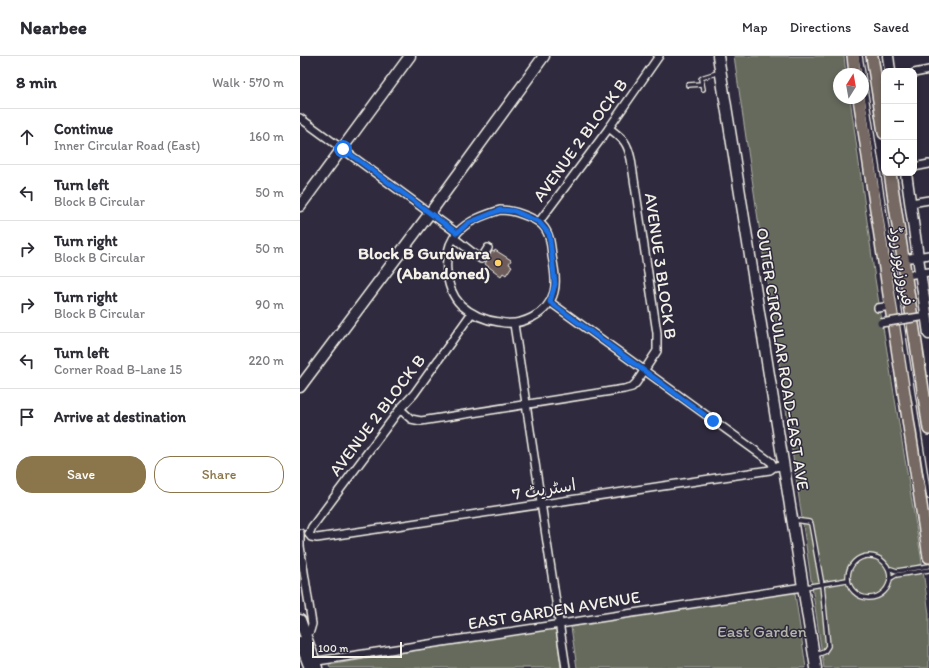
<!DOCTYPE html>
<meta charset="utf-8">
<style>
body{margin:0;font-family:Itim,"Playpen Sans Arabic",sans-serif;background:#f2f2f3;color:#2b2b33}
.controls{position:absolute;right:12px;top:12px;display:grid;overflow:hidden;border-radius:8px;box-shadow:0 2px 6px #0003}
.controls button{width:36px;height:36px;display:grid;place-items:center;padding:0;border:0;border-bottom:1px solid #e1e1e2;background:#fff;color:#2b2b33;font:20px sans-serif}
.compass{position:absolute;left:533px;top:12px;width:36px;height:36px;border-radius:50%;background:#fff;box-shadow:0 2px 6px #0003;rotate:11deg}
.scale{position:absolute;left:12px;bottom:10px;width:90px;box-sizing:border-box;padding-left:4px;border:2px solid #f4f1e8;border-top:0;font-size:11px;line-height:14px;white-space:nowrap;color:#f4f1e8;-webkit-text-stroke:3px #2f2a3d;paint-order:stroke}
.stop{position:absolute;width:12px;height:12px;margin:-9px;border:3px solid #1a73e8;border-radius:50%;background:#fff}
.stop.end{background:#1a73e8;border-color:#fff;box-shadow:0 1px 4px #0008}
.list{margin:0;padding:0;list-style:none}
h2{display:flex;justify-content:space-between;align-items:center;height:52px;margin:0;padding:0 16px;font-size:17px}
h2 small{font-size:13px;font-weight:400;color:#7c7c81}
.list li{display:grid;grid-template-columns:26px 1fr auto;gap:12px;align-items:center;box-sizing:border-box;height:56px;padding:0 16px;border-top:1px solid #e1e1e2}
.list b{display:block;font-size:15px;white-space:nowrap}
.list p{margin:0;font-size:13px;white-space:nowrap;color:#7c7c81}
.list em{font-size:13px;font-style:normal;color:#7c7c81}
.actions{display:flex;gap:8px;padding:12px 16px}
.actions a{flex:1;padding:9px 0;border:1px solid #8a764a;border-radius:16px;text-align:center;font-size:14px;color:#8a764a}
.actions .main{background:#8a764a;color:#fff}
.icon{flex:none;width:22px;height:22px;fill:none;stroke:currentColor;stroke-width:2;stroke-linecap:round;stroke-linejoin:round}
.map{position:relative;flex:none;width:629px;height:612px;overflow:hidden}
header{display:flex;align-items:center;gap:24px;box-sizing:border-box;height:56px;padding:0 20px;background:#fff;border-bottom:1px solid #e1e1e2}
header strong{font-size:19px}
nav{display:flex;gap:22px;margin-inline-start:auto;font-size:14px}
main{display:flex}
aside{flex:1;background:#fff}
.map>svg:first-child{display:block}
.green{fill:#656a5d;stroke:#acaea2}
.building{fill:#6d5b5a;stroke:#f4f1e8}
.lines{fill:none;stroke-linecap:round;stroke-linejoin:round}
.lane-casing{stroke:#f4f1e8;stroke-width:6}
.street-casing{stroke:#f4f1e8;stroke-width:10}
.secondary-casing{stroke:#f4f1e8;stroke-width:13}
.primary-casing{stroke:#f4f1e8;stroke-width:14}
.lane{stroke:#2f2a3d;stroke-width:3.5}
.street{stroke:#2f2a3d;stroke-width:7}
.secondary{stroke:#2f2a3d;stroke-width:10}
.primary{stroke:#766964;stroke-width:11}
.street-bridge-casing{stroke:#f4f1e8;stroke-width:10;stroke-linecap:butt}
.street-bridge{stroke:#2f2a3d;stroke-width:7}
.route{stroke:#1a73e8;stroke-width:5}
.poi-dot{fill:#ffd166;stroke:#2f2a3d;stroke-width:1.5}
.labels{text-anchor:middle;stroke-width:3;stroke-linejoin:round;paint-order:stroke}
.street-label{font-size:17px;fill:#f4f1e8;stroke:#2f2a3d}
.poi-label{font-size:17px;font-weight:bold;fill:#f4f1e8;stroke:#2f2a3d;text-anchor:end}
.park-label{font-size:17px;fill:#b4b4a9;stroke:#2f2a3d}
</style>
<header>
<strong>Nearbee</strong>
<nav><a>Map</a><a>Directions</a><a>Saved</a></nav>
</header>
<main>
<aside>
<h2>8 min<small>Walk · 570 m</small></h2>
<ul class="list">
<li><svg class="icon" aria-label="ahead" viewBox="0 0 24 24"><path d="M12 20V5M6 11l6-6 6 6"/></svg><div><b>Continue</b><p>Inner Circular Road (East)</p></div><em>160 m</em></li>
<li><svg class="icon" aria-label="left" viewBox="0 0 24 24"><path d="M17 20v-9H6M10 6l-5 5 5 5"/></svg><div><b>Turn left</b><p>Block B Circular</p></div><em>50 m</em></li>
<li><svg class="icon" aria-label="right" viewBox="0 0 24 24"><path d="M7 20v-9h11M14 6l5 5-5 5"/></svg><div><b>Turn right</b><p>Block B Circular</p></div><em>50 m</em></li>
<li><svg class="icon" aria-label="right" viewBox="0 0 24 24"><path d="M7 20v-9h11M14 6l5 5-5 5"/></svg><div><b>Turn right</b><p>Block B Circular</p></div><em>90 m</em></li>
<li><svg class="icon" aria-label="left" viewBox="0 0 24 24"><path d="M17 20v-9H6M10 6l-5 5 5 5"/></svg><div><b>Turn left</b><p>Corner Road B-Lane 15</p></div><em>220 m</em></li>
<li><svg class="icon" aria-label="arrive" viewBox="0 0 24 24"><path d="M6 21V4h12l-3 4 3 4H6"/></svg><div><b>Arrive at destination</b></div></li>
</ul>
<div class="actions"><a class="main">Save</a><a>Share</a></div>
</aside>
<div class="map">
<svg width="629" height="612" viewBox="0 0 629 612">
<rect width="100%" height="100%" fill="#2f2a3d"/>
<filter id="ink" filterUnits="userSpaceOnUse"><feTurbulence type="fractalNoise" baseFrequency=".025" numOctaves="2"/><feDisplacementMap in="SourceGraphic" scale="8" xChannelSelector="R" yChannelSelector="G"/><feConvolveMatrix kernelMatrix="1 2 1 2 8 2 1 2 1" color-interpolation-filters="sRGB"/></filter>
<g filter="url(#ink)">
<!-- green -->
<g class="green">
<path d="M434,0h110l2,18h-7v24h11l25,181 46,277 8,58v54h-105z"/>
<path d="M494,531l12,81h-229l-6,-41z"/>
<path d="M256,571l5,41h-231l-1,-3z"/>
</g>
<!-- building -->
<path class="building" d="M195,194l16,10 -2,4 3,2 -6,9 -3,-2 -2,3 -16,-12 7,-13 2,1z"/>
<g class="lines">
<defs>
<g id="lane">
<path d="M560,0l3,18"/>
<path d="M563,20l66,421"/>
<path d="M388,29l14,-1"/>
<path d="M403,33l-2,-10 3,-2 16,-5"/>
<path d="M494,464l15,2 2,2 11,61 6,61 -4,6 -8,3"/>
<circle cx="569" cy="521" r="21"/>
<path d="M591,513l6,2 32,-5"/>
<path d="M591,522l5,-3 33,-5"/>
<path d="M505,531l42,-7"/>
</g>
<g id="street">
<path d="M614,17l15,-3"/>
<path d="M0,62l157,115"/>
<path d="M614,111l15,-3"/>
<path d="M611,147l18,-3"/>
<path d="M200,154c12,0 34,7 42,15 8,8 9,20 10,31 2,11 5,25 2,36 -6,23 -34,35 -55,30 -15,-2 -27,-7 -38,-17 -17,-17 -20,-55 -3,-73 11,-12 27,-17 42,-22z"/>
<path d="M239,166l70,-94 50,-72"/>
<path d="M154,182l27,21 7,-11"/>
<path d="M604,203l25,-4"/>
<path d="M606,219l23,-3"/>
<path d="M250,246l221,160 3,5"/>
<path d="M578,252l13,-2"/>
<path d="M214,268l52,344"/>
<path d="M100,353l11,10 10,2 203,-32 8,-2 4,-4 21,-32v-18l-26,-174c-4,-18 -8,-20 -22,-31"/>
<path d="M0,477v13l12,78 -2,7 -5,2"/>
<path d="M9,478l2,3 6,1 453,-68 4,-3 9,-1"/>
<path d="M9,478l3,-7 88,-118 14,-15 57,-80"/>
<path d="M11,606l492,-75"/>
</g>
<g id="secondary">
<path d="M418,0l98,612"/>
<path d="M588,0l2,15"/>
<path d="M606,117l23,161"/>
<path d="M0,150l110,-150"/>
<path d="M0,331l130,-174 114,-157"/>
<path d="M0,564l17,48"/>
<path d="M0,586l10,26"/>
</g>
<g id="primary">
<path d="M553,0l2,18"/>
<path d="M572,0l12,77"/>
<path d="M559,42l70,459"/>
<path d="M590,117l39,256"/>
</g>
</defs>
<!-- lane casing -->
<use href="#lane" class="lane-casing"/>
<!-- street casing -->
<use href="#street" class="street-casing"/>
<!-- secondary casing -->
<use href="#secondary" class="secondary-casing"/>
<!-- primary casing -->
<use href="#primary" class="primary-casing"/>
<!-- lane -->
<use href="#lane" class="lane"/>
<!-- street -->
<use href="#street" class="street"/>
<!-- secondary -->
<use href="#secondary" class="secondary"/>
<!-- primary -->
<use href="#primary" class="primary"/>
<defs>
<path id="street-bridge" d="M581,267l39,-6"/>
</defs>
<!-- street-bridge casing -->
<use href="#street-bridge" class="street-bridge-casing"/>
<!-- street-bridge -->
<use href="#street-bridge" class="street-bridge"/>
</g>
</g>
<g class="lines" filter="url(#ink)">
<!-- route -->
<path class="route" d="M43,93l114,84 11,-10 32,-13 14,1 25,11 10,12 3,22 3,28 -5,18 163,119"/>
</g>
<!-- markers -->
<circle class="poi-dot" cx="198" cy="207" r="4"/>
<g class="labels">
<!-- street labels -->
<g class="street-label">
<text transform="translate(280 84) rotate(-54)" y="6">AVENUE 2 BLOCK B</text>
<text transform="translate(361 210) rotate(82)" y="6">AVENUE 3 BLOCK B</text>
<text transform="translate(602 210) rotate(81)" y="6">فیروزپور روڈ</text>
<text transform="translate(483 303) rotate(81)" y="6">OUTER CIRCULAR ROAD-EAST AVE</text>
<text transform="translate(77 359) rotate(-53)" y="6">AVENUE 2 BLOCK B</text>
<text transform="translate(244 433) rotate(-9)" y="6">اسٹریٹ 7</text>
<text transform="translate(254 554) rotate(-9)" y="6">EAST GARDEN AVENUE</text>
</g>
<!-- poi labels -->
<g class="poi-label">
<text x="190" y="203">Block B Gurdwara<tspan x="190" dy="20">(Abandoned)</tspan></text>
</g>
<!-- park labels -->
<g class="park-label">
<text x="462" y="581">East Garden</text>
</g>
</g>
</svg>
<div class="controls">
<button>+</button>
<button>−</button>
<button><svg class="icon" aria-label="locate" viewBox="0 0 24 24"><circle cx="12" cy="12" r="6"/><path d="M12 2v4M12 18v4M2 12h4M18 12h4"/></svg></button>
</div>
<svg class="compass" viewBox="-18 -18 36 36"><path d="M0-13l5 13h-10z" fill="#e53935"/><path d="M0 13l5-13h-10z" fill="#7c7c81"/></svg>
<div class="scale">100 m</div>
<div class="stop" style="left:43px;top:93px"></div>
<div class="stop end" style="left:413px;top:365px"></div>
</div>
</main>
